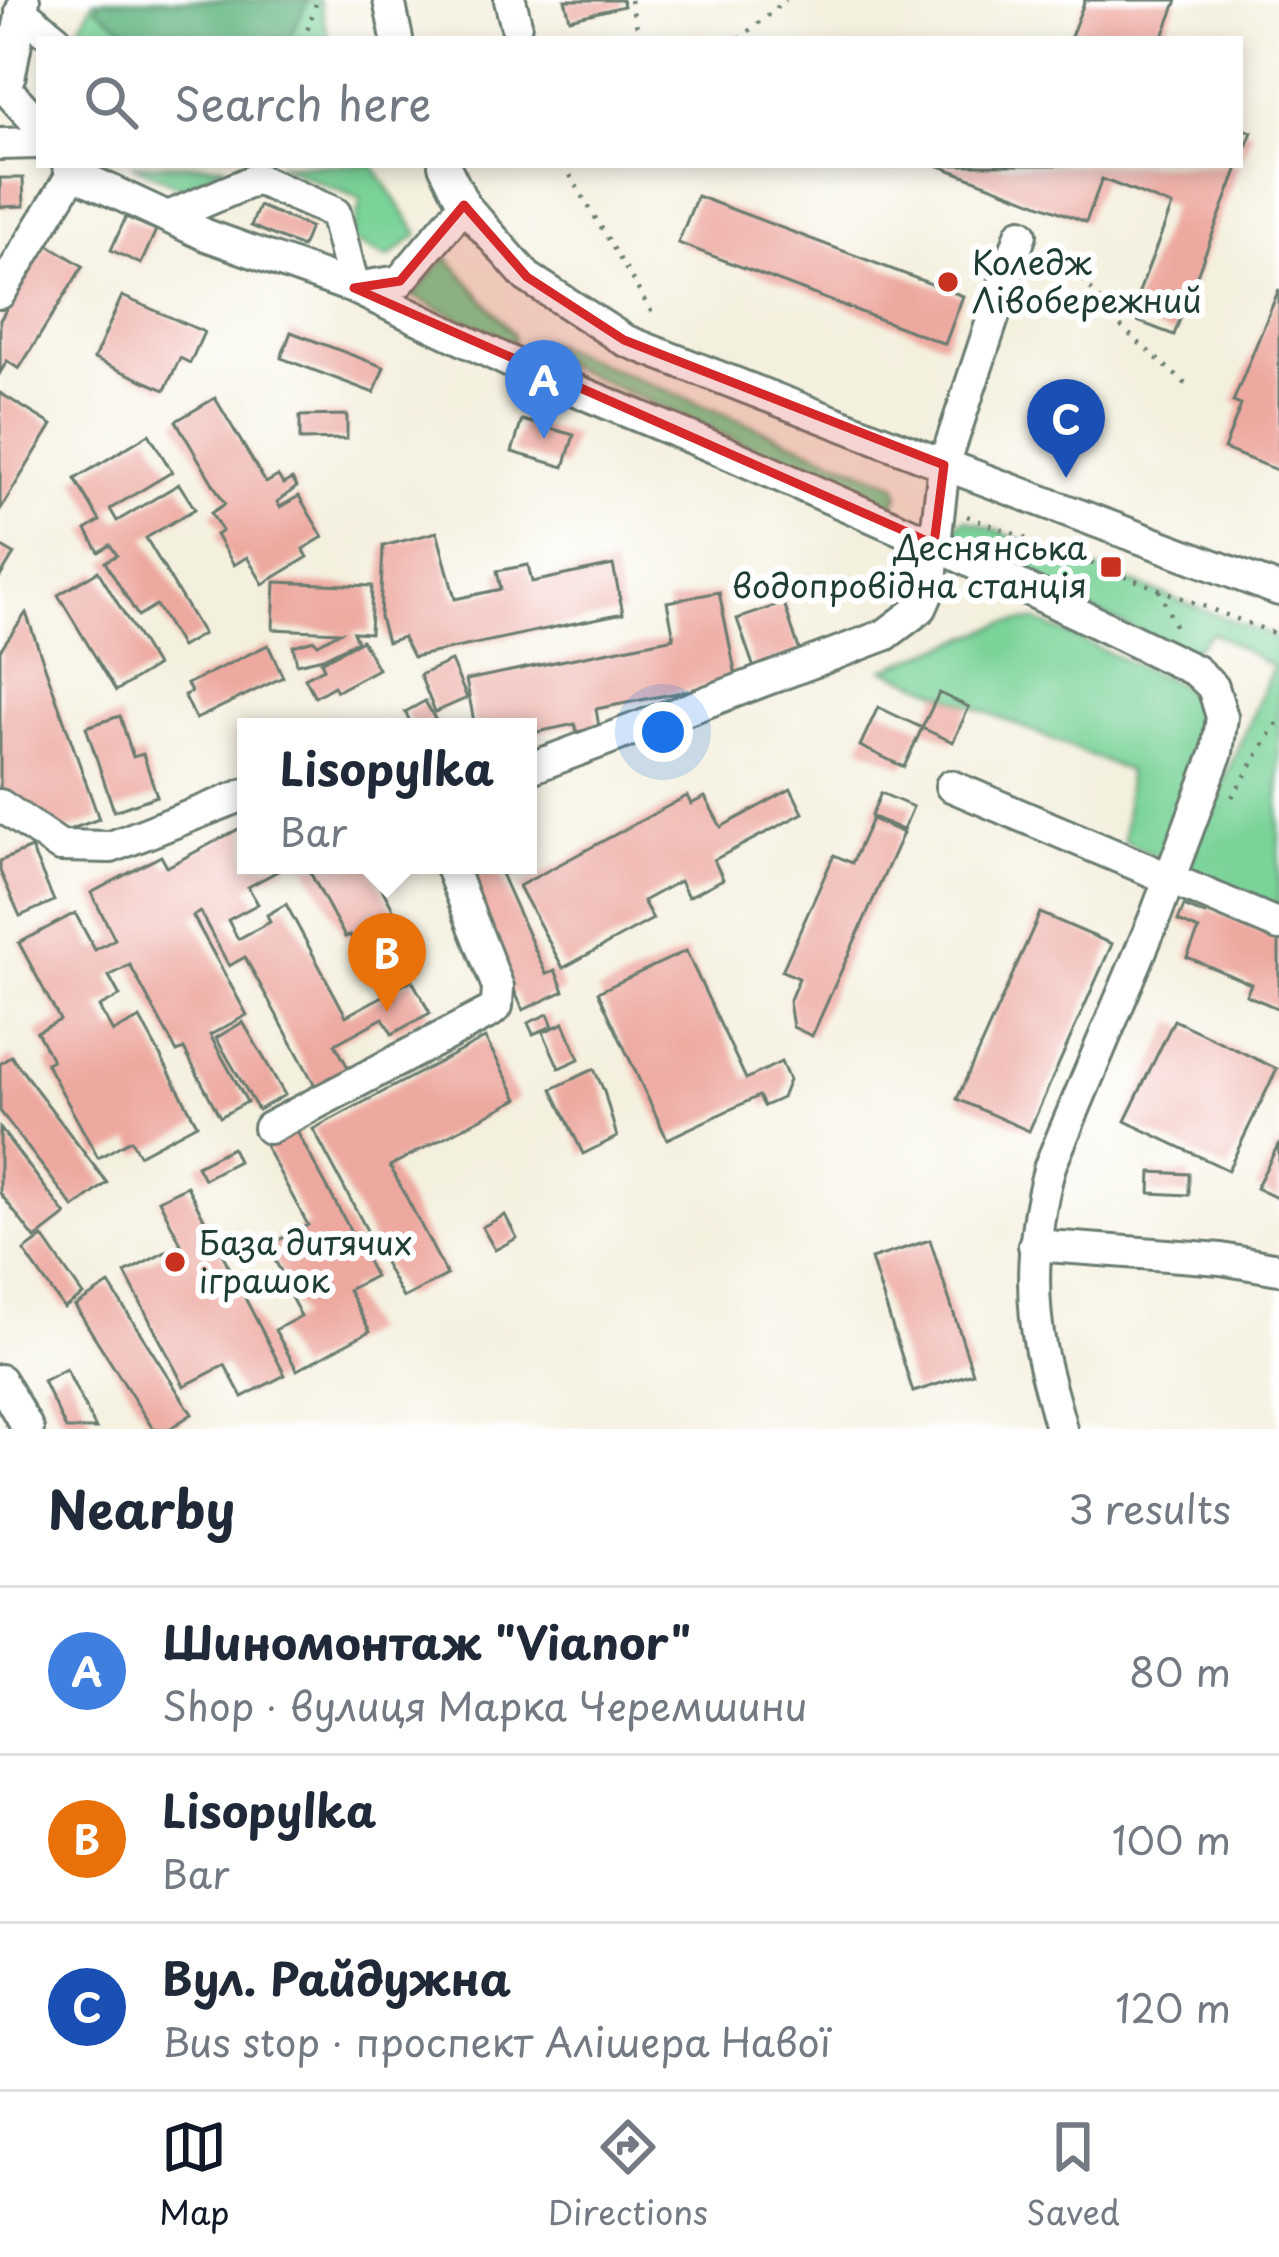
<!DOCTYPE html>
<meta charset="utf-8">
<style>
body{margin:0;font-family:"Playpen Sans",sans-serif;background:#f2f2f3;color:#1f2937}
.you{position:absolute;left:663px;top:732px;width:42px;height:42px;margin:-30px;border:9px solid #fff;border-radius:50%;background:#1a73e8;box-shadow:0 0 0 18px #1a73e833}
.badge{display:grid;place-items:center;width:78px;height:78px;border-radius:50%;background:#111827;color:#fff;font-size:39px;font-weight:700}
.pin{position:absolute;translate:-50% -99px;filter:drop-shadow(0 3px 6px #0008)}
.pin::after{content:'';position:absolute;top:63px;width:42px;height:36px;background:inherit;clip-path:polygon(0 0,100% 0,50% 100%)}
.popup{position:absolute;left:237px;top:718px;width:300px;height:156px;box-sizing:border-box;display:grid;place-content:center;border-radius:0px;background:#fff;filter:drop-shadow(0 3px 9px #0005);font-size:39px;white-space:nowrap;color:#747a83}
.popup b{font-size:45px;color:#1f2937}
.popup::after{content:'';position:absolute;left:50%;top:100%;margin-left:-24px;border:24px solid transparent;border-top-color:#fff}
.list{margin:0;padding:0;list-style:none}
h2{display:flex;justify-content:space-between;align-items:center;height:156px;margin:0;padding:0 48px;font-size:51px}
h2 small{font-size:39px;font-weight:400;color:#747a83}
.list li{display:grid;grid-template-columns:78px 1fr auto;gap:36px;align-items:center;box-sizing:border-box;height:168px;padding:0 48px;border-top:3px solid #e0e1e3}
.list b{display:block;font-size:45px;white-space:nowrap}
.list p{margin:0;font-size:39px;white-space:nowrap;color:#747a83}
.list em{font-size:39px;font-style:normal;color:#747a83}
.icon{flex:none;width:66px;height:66px;fill:none;stroke:currentColor;stroke-width:2;stroke-linecap:round;stroke-linejoin:round}
.map{position:relative;flex:none;width:1279px;height:1429px;overflow:hidden}
.search{position:absolute;background:#fff;box-shadow:0 6px 18px #0003;left:36px;right:36px;top:36px;height:132px;display:flex;align-items:center;gap:30px;box-sizing:border-box;padding:0 42px;border-radius:0px;color:#747a83;font-size:45px}
.sheet{height:660px;background:#fff}
nav{display:flex;justify-content:space-around;align-items:center;box-sizing:border-box;height:168px;border-top:3px solid #e0e1e3;background:#fff;font-size:33px;color:#747a83}
nav a{display:grid;justify-items:center;gap:6px}
nav .on{color:#111827}
.map>svg:first-child{display:block}
.green{fill:#7ad399;stroke:#4c8866;stroke-width:3}
.forest{fill:#63b581;stroke:#41795a;stroke-width:3}
.building{fill:#eda9a0}
.lines{fill:none;stroke-linecap:round;stroke-linejoin:round}
.minor-casing{stroke:#6a7c70;stroke-width:36}
.path{stroke:#6a7c70;stroke-width:4.5;stroke-dasharray:3 9;stroke-linecap:butt}
.minor{stroke:#fff;stroke-width:30}
.marked{fill:#d62828;fill-opacity:0.2;stroke:#d62828;stroke-width:9;stroke-linejoin:round}
.poi-dot{fill:#c8321e;stroke:#fff;stroke-width:4.5}
.labels{text-anchor:middle;stroke-width:12;stroke-linejoin:round;paint-order:stroke}
.poi-label{font-size:33px;fill:#1f3d34;stroke:#fff;text-anchor:start}
</style>
<div class="map">
<svg width="1279" height="1429" viewBox="0 0 1279 1429">
<rect width="100%" height="100%" fill="#fff"/>
<filter id="ink" filterUnits="userSpaceOnUse"><feTurbulence type="fractalNoise" baseFrequency=".00833" numOctaves="2"/><feDisplacementMap in="SourceGraphic" scale="24" xChannelSelector="R" yChannelSelector="G"/><feConvolveMatrix kernelMatrix="1 2 1 2 8 2 1 2 1" color-interpolation-filters="sRGB"/></filter>
<filter id="wash" filterUnits="userSpaceOnUse"><feTurbulence type="fractalNoise" baseFrequency=".004" numOctaves="4" result="noise"/><feDisplacementMap in="SourceGraphic" scale="48" xChannelSelector="R" yChannelSelector="G"/><feGaussianBlur stdDeviation="2.7" result="paint"/><feColorMatrix in="noise" values="0 0 0 0 0 0 0 0 0 0 0 0 0 0 0 0 0 1.4 0 .05"/><feComposite in="paint" operator="in"/></filter>
<g filter="url(#wash)">
<rect width="100%" height="100%" fill="#f4f0de"/>
<!-- green -->
<g class="green">
<path d="M94,0h225l10,39h-262l12,-11z"/>
<path d="M132,165h94l-43,23z"/>
<path d="M278,165h95l45,69 -30,24 -37,-18 10,-41z"/>
<path d="M447,257l66,77 1,9 -102,-47z"/>
<path d="M542,340l354,144 3,11 -5,9h-15l-347,-154z"/>
<path d="M966,519l313,120v272l-94,-41 88,-203 -61,-35 -24,22 -236,-109 -4,-15z"/>
<path d="M1035,620l145,65 24,29 6,26 -42,112 -10,5 -34,-16 4,-70 -244,-102 121,-46z"/>
</g>
<!-- forest -->
<path class="forest" d="M100,0h208l-19,39h-149l-44,-31z"/>
<g id="blocks">
<!-- building -->
<g class="building">
<path d="M565,0h57l2,6 -54,13z"/>
<path d="M1085,0h92l-15,39h-92z"/>
<path d="M1240,128l12,4 -12,30z"/>
<path d="M937,165h302l-65,170 -45,-17 43,-112 -70,-27 -16,43z"/>
<path d="M0,178h23l1,28 -24,1z"/>
<path d="M697,196l266,100 -18,48 -267,-101z"/>
<path d="M259,206l51,21 -8,20 -51,-21z"/>
<path d="M126,217l30,13 -15,34 -30,-14z"/>
<path d="M47,244l36,22 -64,103 -12,-8 -7,12v-53z"/>
<path d="M1279,289v182l-55,-22 17,-44 -8,-3z"/>
<path d="M122,296l82,36 -14,31 -10,-5 -15,32 -71,-31z"/>
<path d="M291,332l93,35 -10,26 -93,-35z"/>
<path d="M0,393l52,32 -52,85z"/>
<path d="M215,398l51,85 12,-7 5,8 9,-5 5,8 -20,15 3,5 19,-11 24,41 -20,12 5,8 -45,27 -16,-27 -13,8 -18,-30 6,-4 -11,-18 14,-9 -49,-83z"/>
<path d="M347,415v24l-47,1v-24z"/>
<path d="M522,420l52,15 -10,32 -52,-15z"/>
<path d="M149,434l23,38 -62,37 7,12 62,-37 16,25 -49,29 57,96 -22,13 -25,-42 -18,11 -33,-54 12,-7 -7,-10 -11,7 -13,-22 14,-9 -25,-42z"/>
<path d="M437,532l18,67 46,-10 -4,-18 31,-6 4,17 81,-17 10,48 -210,44 -10,-20 -16,5 -7,-25 3,-71z"/>
<path d="M0,546l14,8 -14,23z"/>
<path d="M98,571l58,95 -40,25 -58,-96z"/>
<path d="M275,582l97,4 -2,47 -17,-1 4,9 -34,17 -26,6 -4,-18 21,-6 4,4 22,-12 -67,-3z"/>
<path d="M719,592l18,89 -141,28 3,18 -22,5 -2,-8 -47,10v-7h-53l-9,-47 208,-42 -7,-36z"/>
<path d="M784,603l16,49 -46,16 -17,-49z"/>
<path d="M26,613l73,206 -39,14 -60,-41v-142z"/>
<path d="M362,640l16,29 -41,22 -3,-5 -19,11 -10,-19 19,-10 -3,-6z"/>
<path d="M268,645l15,32 -87,42 -12,-24 7,-3 -4,-8z"/>
<path d="M451,661l16,37 -32,14 -15,-37z"/>
<path d="M939,693l30,14 -16,35 -31,-14z"/>
<path d="M425,701l10,18 -14,8h-8l-8,-15z"/>
<path d="M878,707l44,21 -18,39 -44,-21z"/>
<path d="M120,716l13,41 10,-3 14,42 -43,15 -28,-84z"/>
<path d="M791,789l12,24 -89,47 9,19 -35,18 -8,-16 -37,20 10,18 -90,49 -44,-82 168,-90 4,8 14,-7 16,30z"/>
<path d="M881,793l32,14 -10,23 -32,-14z"/>
<path d="M872,819l31,14 -91,203 -19,-9 -4,-25 10,-24 -17,-7 52,-116 18,8z"/>
<path d="M246,825v40h43l-41,22 10,17 -30,16 10,19 32,-17 -3,-7 19,-11 60,112 66,-36 18,33 -38,21 -9,-16 -48,26 16,29 -33,18 -73,-134 -16,9 -29,-54 -7,4 54,99 -37,20 37,67 -27,15 -36,-68 -7,3 -47,-87 -21,11 11,20 -21,11 14,25 27,-14 57,106 -58,31 -8,-15 -33,18 -52,-95 6,-3 -15,-28 23,-12 -41,-77 56,-30 20,37 20,-11 -24,-46 70,-37 6,11z"/>
<path d="M31,848l23,53 -34,15 -20,-45v-10z"/>
<path d="M306,865h63l25,46 -16,9 8,16 -28,15 -8,-16 -5,2z"/>
<path d="M468,865h29l49,109 9,-4 9,21 -41,19 -8,-18 -6,3 -48,-127z"/>
<path d="M1184,906l21,9 3,-7 71,30v71l-33,-14 5,-11 -64,-27 12,-27 -21,-9z"/>
<path d="M1040,913l72,31 -83,187 -72,-32z"/>
<path d="M686,951l60,128 35,-17 8,18 -7,18 -18,8 -5,-10 -92,43 -69,-147z"/>
<path d="M548,1014l5,12 -20,8 -5,-11z"/>
<path d="M1174,1020l103,49 -49,101 -103,-49z"/>
<path d="M243,1022l42,73 -27,15 -42,-72z"/>
<path d="M564,1023l15,36 -20,9 -16,-36z"/>
<path d="M485,1038l33,61 -128,67 57,109 -44,23 -90,-169z"/>
<path d="M11,1056l96,127 -33,25 -74,-97v-47z"/>
<path d="M594,1069l10,22 13,46 -34,17 -31,-65z"/>
<path d="M293,1124l82,152 -27,14 22,41 -73,39 -22,-40 26,-14 -14,-26 3,-2 -23,-42 41,-21 -46,-85z"/>
<path d="M0,1128l66,87 -31,24 -35,-46z"/>
<path d="M1279,1143v56l-23,-11z"/>
<path d="M232,1148l6,13 -34,18 -7,-13z"/>
<path d="M1151,1172l38,2v21l-39,-2z"/>
<path d="M187,1186l98,189 -43,22 -17,-32 -41,21 -59,-113 56,-29 -22,-44z"/>
<path d="M505,1215l12,23 -22,12 -13,-23z"/>
<path d="M43,1237l40,58 -19,13 -40,-57z"/>
<path d="M930,1240l43,133 -60,19 -42,-133z"/>
<path d="M109,1284l83,130 -23,15h-16l-78,-123z"/>
<path d="M66,1369l30,60h-30l-23,-48z"/>
</g>
</g>
</g>
<g filter="url(#ink)">
<use href="#blocks" fill-opacity="0" stroke="#6a7c70" stroke-width="3"/>
<g class="lines">
<defs>
<g id="minor">
<path d="M389,0l8,39"/>
<path d="M510,0l6,24"/>
<path d="M21,11l35,28"/>
<path d="M0,82l39,43"/>
<path d="M7,90l17,-90"/>
<path d="M0,144l39,-1"/>
<path d="M68,165l5,8 133,62 148,53 46,-7 64,-76"/>
<path d="M444,165l20,40 63,72 97,63 308,120 347,130"/>
<path d="M168,217l89,-38 78,34 19,75 175,83 194,80 211,93 262,127 17,16 9,30 -5,35 -62,165 -105,249c-16,59 -21,120 -10,180 5,28 14,55 21,83"/>
<path d="M0,293l73,-120"/>
<path d="M528,769l357,-134 36,-27 9,-20 14,-123 77,-231"/>
<path d="M951,786l328,139"/>
<path d="M0,805l60,41 51,1 135,-53"/>
<path d="M269,1128l221,-116 7,-6 1,-19 -48,-122"/>
<path d="M1034,1245l187,14 58,10"/>
<path d="M0,1380l28,49"/>
</g>
</defs>
<!-- minor casing -->
<use href="#minor" class="minor-casing"/>
<!-- path -->
<g class="path">
<path d="M630,0l10,39"/>
<path d="M300,39l8,-11 9,-28"/>
<path d="M739,39l47,-39"/>
<path d="M564,165l91,153"/>
<path d="M1048,248l17,9 55,69 68,60"/>
<path d="M967,516l312,119"/>
<path d="M1159,590l17,38"/>
<path d="M1232,797l47,-77"/>
</g>
<!-- minor -->
<use href="#minor" class="minor"/>
</g>
</g>
<!-- marked area -->
<path class="marked" d="M464,205l63,72 97,63 320,125 -10,79 -580,-256 46,-7z"/>
<!-- markers -->
<g class="poi-dot">
<circle cx="948" cy="282" r="12"/>
<rect x="1099" y="555" width="24" height="24" rx="6"/>
<circle cx="175" cy="1262" r="12"/>
</g>
<g class="labels">
<!-- poi labels -->
<g class="poi-label">
<text x="972" y="275">Коледж<tspan x="972" dy="38">Лівобережний</tspan></text>
<text x="1087" y="560" text-anchor="end">Деснянська<tspan x="1087" dy="38">водопровідна станція</tspan></text>
<text x="199" y="1255">База дитячих<tspan x="199" dy="38">іграшок</tspan></text>
</g>
</g>
</svg>
<div class="you"></div>
<div class="pin badge" style="left:544px;top:439px;background:#3f7fe0">A</div>
<div class="pin badge" style="left:387px;top:1012px;background:#e8710a">B</div>
<div class="popup"><b>Lisopylka</b>Bar</div>
<div class="pin badge" style="left:1066px;top:478px;background:#1a4fb4">C</div>
<div class="search"><svg class="icon" aria-label="search" viewBox="0 0 24 24"><circle cx="10" cy="10" r="6"/><path d="M15 15l6 6"/></svg>Search here</div>
</div>
<section class="sheet">
<h2>Nearby<small>3 results</small></h2>
<ul class="list">
<li><span class="badge" style="background:#3f7fe0">A</span><div><b>Шиномонтаж &quot;Vianor&quot;</b><p>Shop · вулиця Марка Черемшини</p></div><em>80 m</em></li>
<li><span class="badge" style="background:#e8710a">B</span><div><b>Lisopylka</b><p>Bar</p></div><em>100 m</em></li>
<li><span class="badge" style="background:#1a4fb4">C</span><div><b>Вул. Райдужна</b><p>Bus stop · проспект Алішера Навої</p></div><em>120 m</em></li>
</ul>
</section>
<nav>
<a class="on"><svg class="icon" aria-label="map" viewBox="0 0 24 24"><path d="M3 6l6-2 6 2 6-2v14l-6 2-6-2-6 2zM9 4v14M15 6v14"/></svg>Map</a>
<a><svg class="icon" aria-label="directions" viewBox="0 0 24 24"><path d="M12 3l9 9-9 9-9-9zM9 14v-3h6M13 9l2 2-2 2"/></svg>Directions</a>
<a><svg class="icon" aria-label="saved" viewBox="0 0 24 24"><path d="M7 4h10v16l-5-4-5 4z"/></svg>Saved</a>
</nav>
